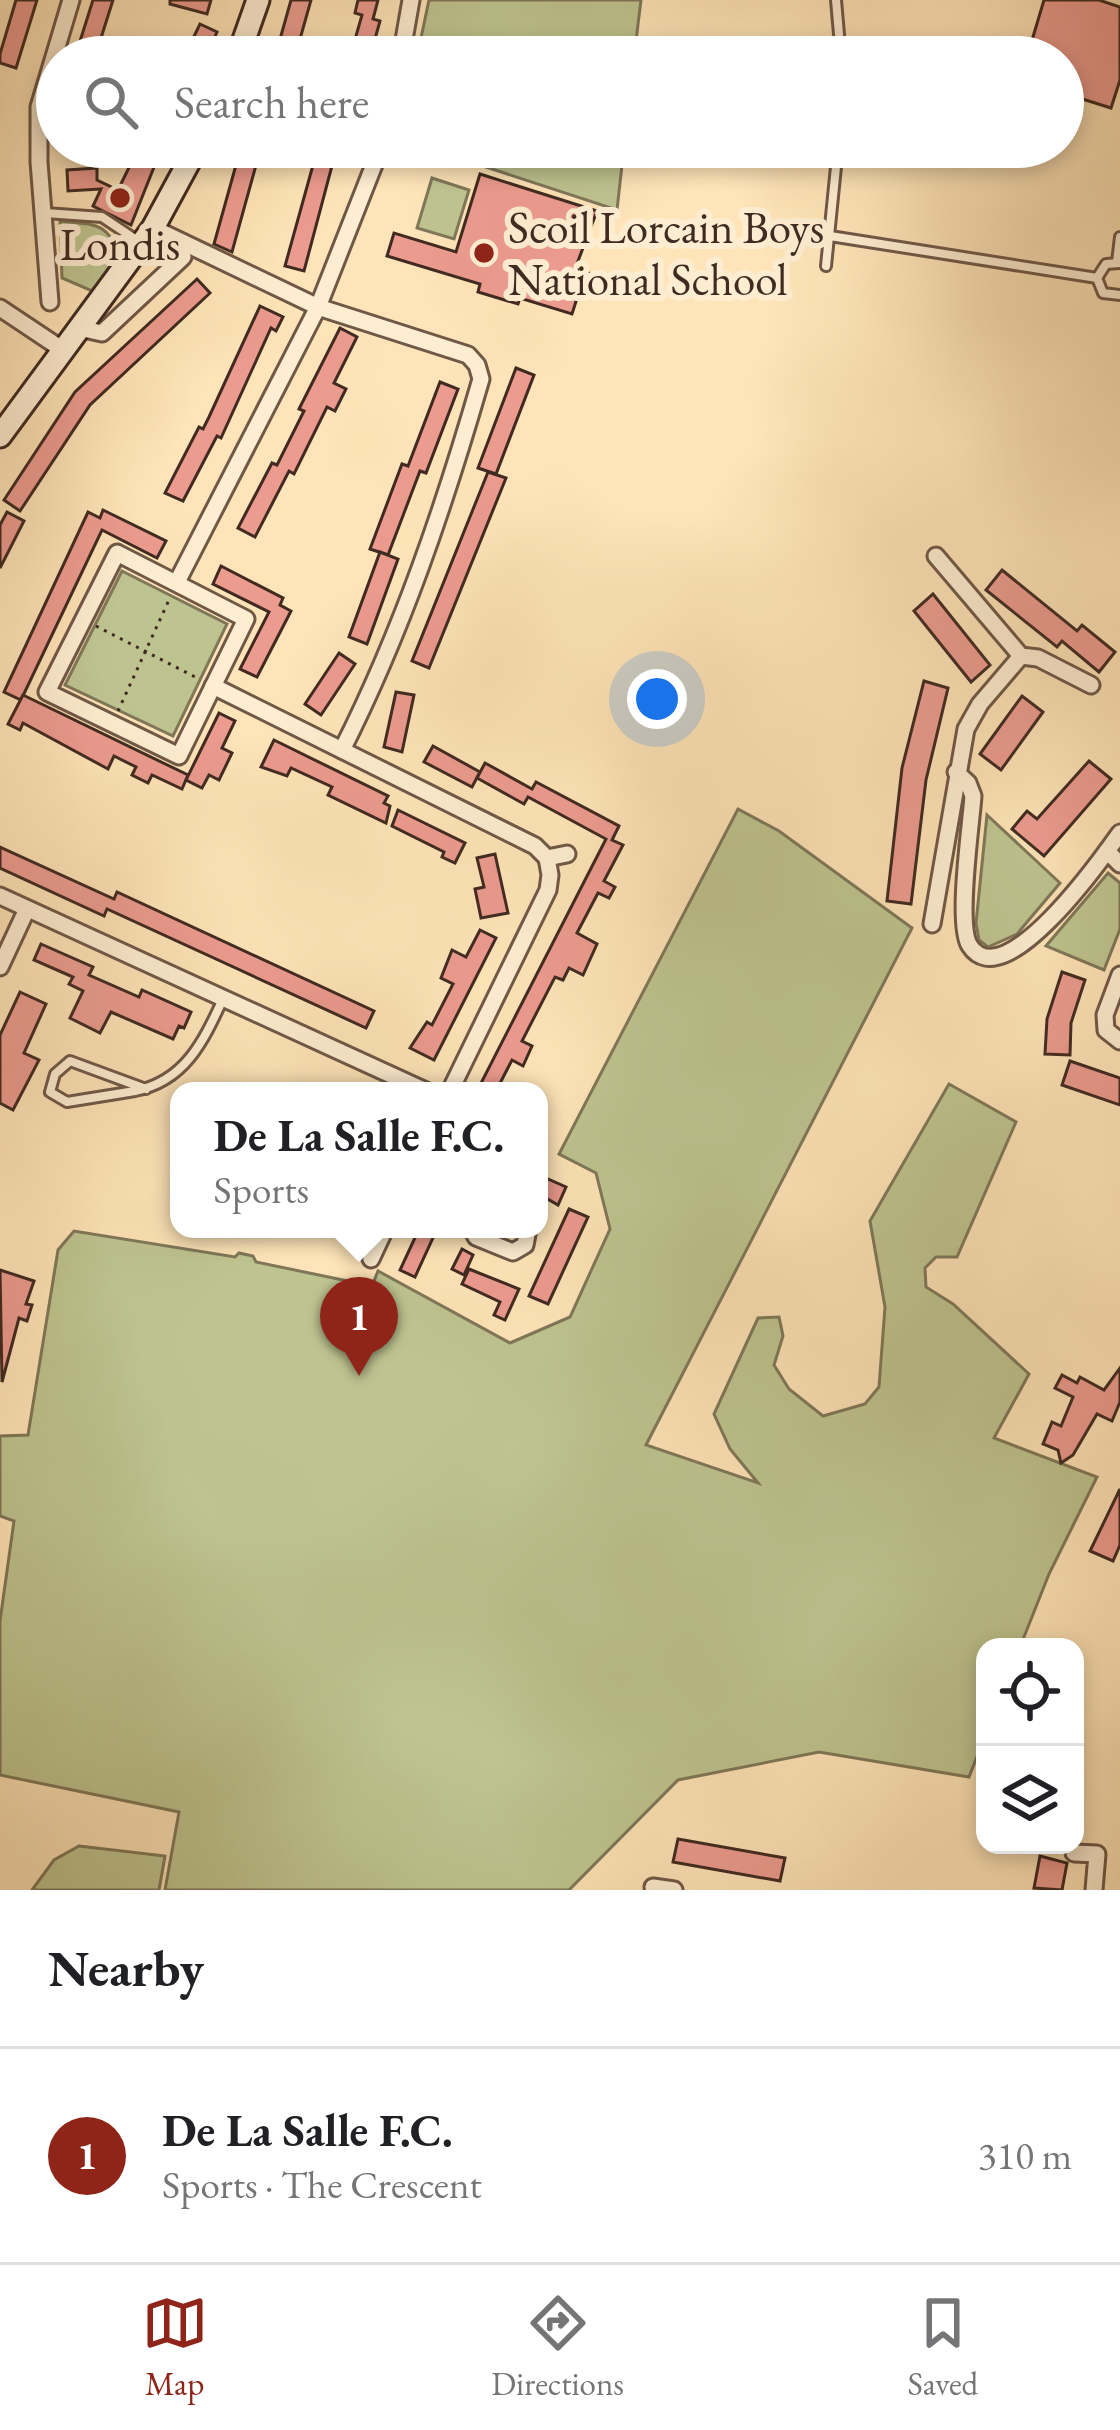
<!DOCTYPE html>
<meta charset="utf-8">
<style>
body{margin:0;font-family:"EB Garamond",serif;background:#f2f2f2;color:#202124}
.controls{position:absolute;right:36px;bottom:36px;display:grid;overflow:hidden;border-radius:24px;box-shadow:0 6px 18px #0003}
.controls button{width:108px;height:108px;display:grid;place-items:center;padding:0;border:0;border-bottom:3px solid #e0e0e0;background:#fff;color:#202124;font:60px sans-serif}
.you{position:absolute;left:657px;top:699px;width:42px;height:42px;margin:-30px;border:9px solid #fff;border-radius:50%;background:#1a73e8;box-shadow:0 0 0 18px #1a73e833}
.badge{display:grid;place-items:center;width:78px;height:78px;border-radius:50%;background:#8f2418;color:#fff;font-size:39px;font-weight:700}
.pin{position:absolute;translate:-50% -99px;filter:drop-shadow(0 3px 6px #0008)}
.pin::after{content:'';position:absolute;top:63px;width:42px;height:36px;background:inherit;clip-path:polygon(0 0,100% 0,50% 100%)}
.popup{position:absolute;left:170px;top:1082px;width:378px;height:156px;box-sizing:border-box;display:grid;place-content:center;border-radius:24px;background:#fff;filter:drop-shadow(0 3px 9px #0005);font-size:39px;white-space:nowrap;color:#757577}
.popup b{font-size:45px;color:#202124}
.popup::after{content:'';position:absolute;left:50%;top:100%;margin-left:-24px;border:24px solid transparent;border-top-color:#fff}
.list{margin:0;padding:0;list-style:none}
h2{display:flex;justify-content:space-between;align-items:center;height:156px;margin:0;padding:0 48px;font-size:51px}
h2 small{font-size:39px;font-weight:400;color:#757577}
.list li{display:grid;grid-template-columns:78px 1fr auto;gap:36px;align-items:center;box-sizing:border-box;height:216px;padding:0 48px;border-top:3px solid #e0e0e0}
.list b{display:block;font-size:45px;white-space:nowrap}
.list p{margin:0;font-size:39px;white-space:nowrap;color:#757577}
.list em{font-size:39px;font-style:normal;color:#757577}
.icon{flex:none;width:66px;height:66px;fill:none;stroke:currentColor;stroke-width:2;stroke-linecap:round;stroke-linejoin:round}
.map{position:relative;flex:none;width:1120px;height:1890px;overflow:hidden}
.search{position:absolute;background:#fff;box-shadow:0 6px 18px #0003;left:36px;right:36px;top:36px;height:132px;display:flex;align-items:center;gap:30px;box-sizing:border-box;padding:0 42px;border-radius:66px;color:#757577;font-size:45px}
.sheet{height:372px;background:#fff}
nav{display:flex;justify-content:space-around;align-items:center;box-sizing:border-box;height:168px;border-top:3px solid #e0e0e0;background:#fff;font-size:33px;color:#757577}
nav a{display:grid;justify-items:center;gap:6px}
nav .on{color:#8f2418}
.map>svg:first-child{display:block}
.green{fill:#bec490;stroke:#7f7758;stroke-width:3}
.building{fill:#ec9b8f;stroke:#402a21;stroke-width:3}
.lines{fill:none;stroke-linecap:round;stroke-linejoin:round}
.lane-casing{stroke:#705847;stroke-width:14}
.street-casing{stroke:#705847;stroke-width:21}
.secondary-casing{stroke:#402a21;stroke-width:27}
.path{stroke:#402a21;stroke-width:3;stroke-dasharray:3 6;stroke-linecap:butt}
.lane{stroke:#feedd1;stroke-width:8}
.street{stroke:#feedd1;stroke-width:15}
.secondary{stroke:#feedd1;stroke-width:21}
.poi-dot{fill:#8f2418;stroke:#feedd1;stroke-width:4.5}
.labels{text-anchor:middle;stroke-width:12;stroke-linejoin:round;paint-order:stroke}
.poi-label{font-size:45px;fill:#402a21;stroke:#feedd1;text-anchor:start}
</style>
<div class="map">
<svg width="1120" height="1890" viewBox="0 0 1120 1890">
<rect width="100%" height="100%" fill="#fee4b8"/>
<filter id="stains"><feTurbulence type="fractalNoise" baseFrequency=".00167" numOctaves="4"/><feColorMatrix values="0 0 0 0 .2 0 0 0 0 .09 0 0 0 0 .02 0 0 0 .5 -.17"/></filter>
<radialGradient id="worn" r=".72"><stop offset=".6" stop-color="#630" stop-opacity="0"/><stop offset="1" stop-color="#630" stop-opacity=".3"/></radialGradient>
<!-- green -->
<g class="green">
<path d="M429,0h212l-7,57h-217z"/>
<path d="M425,147h199l-7,63z"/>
<path d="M432,178l37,12 -15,49 -37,-11z"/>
<path d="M60,221c33,4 46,-1 60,34l-28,36 -30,-13z"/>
<path d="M122,571l105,53 -54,112 -108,-51z"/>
<path d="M738,809l41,22 133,97 -266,517 112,38 -28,-34 -16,-35 44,-96 21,-1 4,19 -9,29 15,24 34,27 42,-12 14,-17 6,-80 -15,-86 79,-137 67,38 -59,135h-21l-11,11 1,19 27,17 76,70 -35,64 103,39 -48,97 -29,73h-35v89l-16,41 -150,-25 -141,28 -109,110h-404l14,-78 -179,-37v-154l14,-100 -14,-5v-80l28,-1 30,-185 16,-19 161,26 4,-4 14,3 3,6 116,24 6,-15 132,72 60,-26 40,-88 -14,-56 -37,-19z"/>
<path d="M987,815l73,68 -43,51 -29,13 -9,-7 -3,-17z"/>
<path d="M1108,873l12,10v46l-16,41 -58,-24z"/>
<path d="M79,1846l86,10 -6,34h-127l22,-30z"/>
</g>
<!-- building -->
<g class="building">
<path d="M16,0h21l-21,68 -16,-5v-9z"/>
<path d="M93,0h20l-18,57h-20z"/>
<path d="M170,0h41l-4,14 -37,-10z"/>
<path d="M291,0h20l-16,57h-20z"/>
<path d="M358,0h20l-5,19 7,2 -10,36h-20l12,-42 -7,-2z"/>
<path d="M1044,0h55l21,7v73l-9,28 -48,-15v-36h-36z"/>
<path d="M200,24l17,8 -11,25h-22z"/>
<path d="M139,147h23l-31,78 -38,-19 8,-17 -33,2 -1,-21 30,-2v12l21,10z"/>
<path d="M241,147h20l-29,105 -18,-8z"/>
<path d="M318,147h19l-33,124 -19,-5z"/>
<path d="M480,174l117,37 -22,58 17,5 -6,20 -7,-2 -7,22 -52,-16 -2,6 -40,-12 2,-8 -93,-28 7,-23 62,19z"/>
<path d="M197,279l13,14 -120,112 -70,106 -16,-11 71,-108z"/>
<path d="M260,306l23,11 -7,14 -5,-3 -50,110 -4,-2 -34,65 -18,-8 34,-66 4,2 6,-12z"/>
<path d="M340,328l17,9 -23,46 12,6 -11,22 -8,-4 -33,67 -5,-3 -34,66 -17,-9 34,-65 5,2 27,-54 -5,-2z"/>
<path d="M516,368l18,7 -38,99 -18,-6z"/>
<path d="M440,382l18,7 -32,84 -6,-2 -32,84 -18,-6 32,-85 6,2z"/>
<path d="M488,472l18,6 -77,190 -17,-7z"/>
<path d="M103,510l63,31 -9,17 -55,-28 -81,170 -17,-8 84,-180 12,6z"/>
<path d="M7,512l17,9 -24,47v-43z"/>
<path d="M380,552l18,7 -31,85 -18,-7z"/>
<path d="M221,566l62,32 -3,7 11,6 -34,66 -17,-8 29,-57 -56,-28z"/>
<path d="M1002,570l75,61 5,-6 33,27 -16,20 -37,-31 -5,6 -71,-57z"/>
<path d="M933,594l57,71 -19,17 -57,-71z"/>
<path d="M339,653l16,11 -34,51 -16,-11z"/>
<path d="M924,681l24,7 -22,92 -15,124 -24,-3 15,-133z"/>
<path d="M396,692l18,3 -12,57 -18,-5z"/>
<path d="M23,695l165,80 -6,14 -30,-14 -4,8 -16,-8 4,-8 -22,-11 -6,13 -85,-46 -3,7 -12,-6z"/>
<path d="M1022,696l21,16 -42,58 -21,-16z"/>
<path d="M219,713l16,8 -13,27 10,5 -13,27 -10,-5 -7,13 -16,-8z"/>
<path d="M274,740l114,56 -4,7 6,3 -4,17 -58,-28 4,-8 -41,-19 -4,8 -26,-9z"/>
<path d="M433,746l47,26 -8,15 -48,-25z"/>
<path d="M1089,761l22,18 -67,77 -32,-27 15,-18 10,8z"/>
<path d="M485,763l47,26 4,-7 83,44 -7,14 11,5 -19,36 11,6 -6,11 -11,-5 -21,40 20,11 -14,31 -14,-7 -6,12 -8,-3 -33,64 10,5 -9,20 -11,-6 -16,31h-19l129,-252 -78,-42 -4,7 -47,-26z"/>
<path d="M398,810l67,33 -10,20 -13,-6 2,-5 -52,-26z"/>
<path d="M0,847l114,52 3,-7 257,119 -8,17 -259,-119 -3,7 -104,-48z"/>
<path d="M495,854l13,59 -27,5 -6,-29 9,-2 -7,-29z"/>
<path d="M480,930l16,8 -62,122 -24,-12 17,-26 5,3 21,-41 -12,-6 11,-28 14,7z"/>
<path d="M41,944l52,23 -4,8 50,22 3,-7 49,22 -7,16 -5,-2 -6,13 -62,-27 -11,21 -30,-15 13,-27 -14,-7 4,-7 -39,-17z"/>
<path d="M1062,972l23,8 -14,43 -1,32 -25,-1 2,-35z"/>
<path d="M20,992l26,12 -22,49 15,7 -26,50 -13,-7v-68z"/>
<path d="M1070,1061l50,17v27l-58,-20z"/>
<path d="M539,1175l27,12 -8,18 -19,-11z"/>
<path d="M569,1209l19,8 -40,87 -19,-8z"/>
<path d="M419,1229h18l-22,48 -15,-7z"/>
<path d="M462,1249l11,6 -9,20 -12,-6z"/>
<path d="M469,1269l50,20 -14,31 -11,-5 6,-13 -38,-18z"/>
<path d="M0,1270l34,11 -8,23 6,1 -5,16 -8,-3 -17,64z"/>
<path d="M1120,1368v34l-8,19 -15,-7 -24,41 -12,8 -3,-13 -15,-6 9,-22 9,4 12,-29 -18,-9 7,-13 15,8 3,-6 24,13z"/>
<path d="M1120,1489v56l-7,16 -23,-10z"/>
<path d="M678,1839l107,19 -5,23 -107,-19z"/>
<path d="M1040,1856l27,7 -5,27 -28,-2z"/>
</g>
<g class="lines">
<defs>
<g id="lane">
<path d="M836,0l5,57"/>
<path d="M45,213l57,4 39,26"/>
<path d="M830,236l267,42"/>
<path d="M1117,262l3,-25"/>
<path d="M1120,263l-14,1 -9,14 6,15 17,2"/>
<path d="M826,266l12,-119"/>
<path d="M146,1089l-76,-28 -15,13 -5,18 17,10 68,-11c50,-10 68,-49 88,-92"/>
</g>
<g id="street">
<path d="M401,57l10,-57"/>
<path d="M153,228l165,79 150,48 9,10 4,14c-37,128 -79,252 -139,371"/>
<path d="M50,302l-11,-140v-55l32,-107"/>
<path d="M0,308l63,42"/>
<path d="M79,328l23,5 81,-76"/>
<path d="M117,553l129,66 -67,137 -132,-64z"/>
<path d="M936,556l85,100 17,2 53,27"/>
<path d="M177,582l141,-275 63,-160"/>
<path d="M213,686l322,160 12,12 20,-4"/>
<path d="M956,772l12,11 5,13c-2,29 -17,130 -3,150 34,52 133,-89 150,-113"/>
<path d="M1107,851l13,13"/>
<path d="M0,896l426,195"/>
<path d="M932,924l34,-195 14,-25 41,-48"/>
<path d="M0,967l27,-58"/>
<path d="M1120,975l-15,40 1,15 14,11"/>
<path d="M450,1091l98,-201 2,-15 -3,-17"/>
<path d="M472,1229l4,8 37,15 12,-7 3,-16"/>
<path d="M371,1259l14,-30"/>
<path d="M1074,1853l23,1 -3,36"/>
<path d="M653,1887l21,3"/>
</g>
<g id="secondary">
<path d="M238,57l20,-57"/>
<path d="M0,436l153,-208 44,-81"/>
</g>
</defs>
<!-- lane casing -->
<use href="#lane" class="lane-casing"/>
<!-- street casing -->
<use href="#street" class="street-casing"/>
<!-- secondary casing -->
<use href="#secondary" class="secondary-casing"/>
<!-- path -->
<g class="path">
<path d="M96,626l103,53"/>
<path d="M118,711l51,-111"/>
</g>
<!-- lane -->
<use href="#lane" class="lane"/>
<!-- street -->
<use href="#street" class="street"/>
<!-- secondary -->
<use href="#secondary" class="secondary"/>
</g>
<!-- markers -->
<g class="poi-dot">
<circle cx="120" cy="198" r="12"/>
<circle cx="484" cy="253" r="12"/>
</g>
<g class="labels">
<!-- poi labels -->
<g class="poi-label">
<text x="508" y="243">Scoil Lorcain Boys<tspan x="508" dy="52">National School</tspan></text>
<text x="120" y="260" text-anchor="middle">Londis</text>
</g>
</g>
<rect width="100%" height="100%" filter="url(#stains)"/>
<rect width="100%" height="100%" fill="url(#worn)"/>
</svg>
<div class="controls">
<button><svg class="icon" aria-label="locate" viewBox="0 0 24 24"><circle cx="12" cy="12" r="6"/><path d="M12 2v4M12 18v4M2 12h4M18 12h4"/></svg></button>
<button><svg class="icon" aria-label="layers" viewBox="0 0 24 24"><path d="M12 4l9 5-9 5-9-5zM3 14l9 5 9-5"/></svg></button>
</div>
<div class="you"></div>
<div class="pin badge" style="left:359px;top:1376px">1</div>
<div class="popup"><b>De La Salle F.C.</b>Sports</div>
<div class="search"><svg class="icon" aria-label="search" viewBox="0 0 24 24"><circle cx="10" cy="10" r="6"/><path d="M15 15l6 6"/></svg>Search here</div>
</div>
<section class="sheet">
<h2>Nearby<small></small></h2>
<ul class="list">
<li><span class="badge">1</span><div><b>De La Salle F.C.</b><p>Sports · The Crescent</p></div><em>310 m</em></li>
</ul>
</section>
<nav>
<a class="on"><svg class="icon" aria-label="map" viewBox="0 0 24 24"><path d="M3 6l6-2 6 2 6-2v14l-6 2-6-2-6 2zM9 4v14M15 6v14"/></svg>Map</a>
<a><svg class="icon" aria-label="directions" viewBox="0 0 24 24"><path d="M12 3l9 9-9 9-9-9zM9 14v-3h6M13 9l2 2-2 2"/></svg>Directions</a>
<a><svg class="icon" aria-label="saved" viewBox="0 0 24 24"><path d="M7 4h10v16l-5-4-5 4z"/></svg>Saved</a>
</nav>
